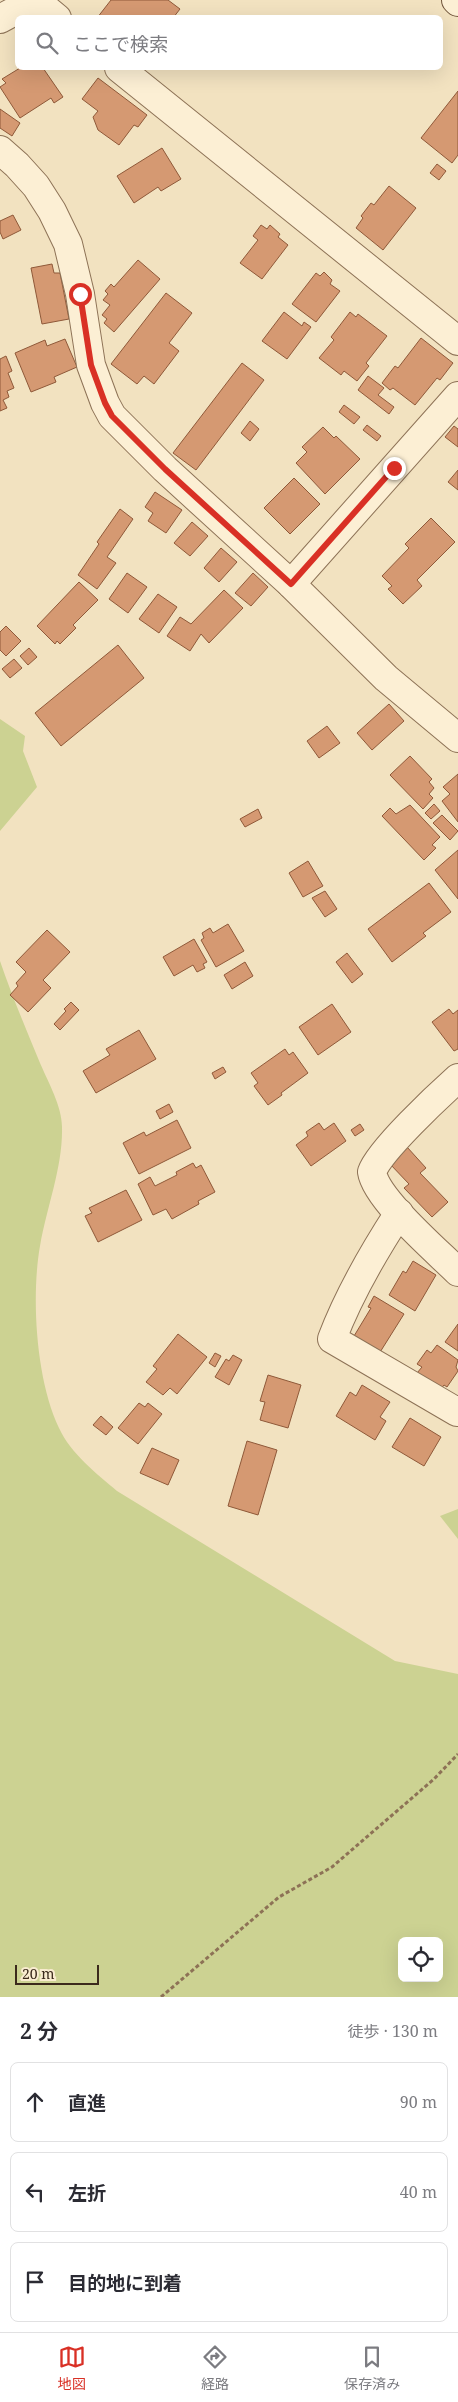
<!DOCTYPE html>
<html lang="ja">
<meta charset="utf-8">
<style>
body{margin:0;font-family:"Noto Serif","Noto Sans JP",serif;background:#f2f2f3;color:#2b2b33}
.controls{position:absolute;right:15px;bottom:15px;display:grid;overflow:hidden;border-radius:8px;box-shadow:0 5px 20px #0002}
.controls button{width:45px;height:45px;display:grid;place-items:center;padding:0;border:0;border-bottom:1px solid #e1e1e2;background:#fff;color:#2b2b33;font:25px sans-serif}
.scale{position:absolute;left:15px;bottom:12px;width:84px;box-sizing:border-box;padding-left:5px;border:2px solid #3b2a1c;border-top:0;font-size:14px;line-height:18px;white-space:nowrap;color:#3b2a1c;-webkit-text-stroke:4px #f9ecd0;paint-order:stroke}
.stop{position:absolute;width:15px;height:15px;margin:-11px;border:4px solid #d93025;border-radius:50%;background:#fff}
.stop.end{background:#d93025;border-color:#fff;box-shadow:0 1px 5px #0008}
.list{margin:0;padding:0;list-style:none}
h2{display:flex;justify-content:space-between;align-items:center;height:65px;margin:0;padding:0 20px;font-size:21px}
h2 small{font-size:16px;font-weight:400;color:#7c7c81}
.list li{display:grid;grid-template-columns:32px 1fr auto;gap:15px;align-items:center;box-sizing:border-box;height:80px;margin:0 10px 10px;padding:0 10px;border:1px solid #e1e1e2;border-radius:8px}
.list b{display:block;font-size:19px;white-space:nowrap}
.list em{font-size:16px;font-style:normal;color:#7c7c81}
.icon{flex:none;width:28px;height:28px;fill:none;stroke:currentColor;stroke-width:2;stroke-linecap:round;stroke-linejoin:round}
.map{position:relative;flex:none;width:458px;height:1997px;overflow:hidden}
.search{position:absolute;background:#fff;box-shadow:0 5px 20px #0002;left:15px;right:15px;top:15px;height:55px;display:flex;align-items:center;gap:12px;box-sizing:border-box;padding:0 18px;border-radius:8px;color:#7c7c81;font-size:19px}
.sheet{height:335px;background:#fff}
nav{display:flex;justify-content:space-around;align-items:center;box-sizing:border-box;height:70px;border-top:1px solid #e1e1e2;background:#fff;font-size:14px;color:#7c7c81}
nav a{display:grid;justify-items:center;gap:2px}
nav .on{color:#d93025}
.map>svg:first-child{display:block}
.green{fill:#ccd292;fill-rule:evenodd}
.building{fill:#d59972;stroke:#8f5939}
.lines{fill:none;stroke-linecap:round;stroke-linejoin:round}
.street-casing{stroke:#8d7256;stroke-width:30}
.secondary-casing{stroke:#6f5339;stroke-width:30}
.path{stroke:#8d7256;stroke-width:3;stroke-dasharray:4 2.5;stroke-linecap:butt}
.street{stroke:#fcefd4;stroke-width:28}
.secondary{stroke:#fcefd4;stroke-width:28}
.route{stroke:#d93025;stroke-width:6}
</style>
<div class="map">
<svg width="458" height="1997" viewBox="0 0 458 1997">
<rect width="100%" height="100%" fill="#f2e2c0"/>
<!-- green -->
<g class="green">
<path d="M0,719l25,17 -2,15 14,36 -37,44z"/>
<path d="M0,961c12,35 26,68 40,102 8,19 22,43 22,64 1,40 -15,79 -22,119 -9,51 -4,134 19,182 12,26 37,45 58,63l278,170 63,13v323h-458zM402,1941h37v37h-37z"/>
<path d="M458,1509v30l-18,-23z"/>
</g>
<!-- building -->
<g class="building">
<path d="M111,0h57l12,9 -7,9h-76z"/>
<path d="M20,68h23l20,29 -9,6 -3,-5 -31,20 -20,-31 6,-4 -4,-4z"/>
<path d="M98,78l49,37 -9,12 -4,-2 -15,20 -21,-15 -5,-13 5,-6 -16,-12z"/>
<path d="M458,91v64l-6,8 -31,-25z"/>
<path d="M0,109l20,14 -8,13 -12,-8z"/>
<path d="M162,148l19,31 -20,12 -3,-4 -24,16 -17,-27z"/>
<path d="M437,164l9,7 -7,9 -9,-7z"/>
<path d="M389,186l27,22 -33,42 -27,-22 7,-10 -2,-2 10,-13 3,2z"/>
<path d="M13,215l8,15 -18,9 -3,-7v-11z"/>
<path d="M261,225l6,4 3,-4 10,9 -2,3 10,8 -26,34 -22,-16 18,-23 -5,-4z"/>
<path d="M138,260l22,19 -46,53 -10,-9 3,-4 -5,-4 8,-10 -7,-5 5,-6 -3,-3 6,-7 3,3z"/>
<path d="M52,264l2,9h6l9,46 -27,5 -11,-56z"/>
<path d="M324,272l8,8 -2,4 10,7 -24,31 -24,-18 24,-31 4,3z"/>
<path d="M166,293l26,20 -23,30 10,8 -25,33 -10,-8 -7,8 -26,-20z"/>
<path d="M284,312l18,14 2,-4 7,5 -24,32 -25,-18z"/>
<path d="M350,312l6,5 2,-3 29,22 -21,27 3,3 -12,15 -13,-10 -3,4 -22,-17 15,-18 -3,-3z"/>
<path d="M421,338l32,25 -13,17 -3,-2 -22,27 -22,-17 -3,2 -8,-7 13,-17 3,2z"/>
<path d="M65,339l12,28 -23,10 2,5 -25,10 -16,-39 30,-13 2,6z"/>
<path d="M6,356l6,15 -4,2 6,15 -7,3 2,6 -6,3 4,8 -7,3v-52z"/>
<path d="M242,363l22,17 -68,90 -23,-17z"/>
<path d="M368,376l16,12 -6,7 16,12 -5,7 -31,-24z"/>
<path d="M344,405l16,12 -6,7 -15,-12z"/>
<path d="M250,421l9,8 -9,12 -9,-8z"/>
<path d="M367,425l14,11 -4,5 -14,-11z"/>
<path d="M454,426l4,3v18l-13,-10z"/>
<path d="M323,427l11,11 2,-2 24,23 -35,35 -29,-31 11,-11 -5,-5z"/>
<path d="M458,470v20l-10,-8z"/>
<path d="M294,478l26,26 -30,30 -26,-26z"/>
<path d="M155,492l27,18 -16,23 -18,-12 5,-8 -8,-6z"/>
<path d="M120,509l13,10 -26,38 9,6 -19,26 -19,-14 21,-31 -2,-2z"/>
<path d="M431,518l24,24 -38,38 5,6 -19,18 -15,-15 4,-3 -10,-10 27,-28 -4,-4z"/>
<path d="M192,522l16,14 -18,20 -16,-13z"/>
<path d="M221,548l16,14 -18,20 -15,-14z"/>
<path d="M127,573l20,14 -19,26 -19,-14z"/>
<path d="M253,573l15,14 -17,19 -16,-13z"/>
<path d="M79,582l19,18 -25,25 3,3 -16,16 -3,-3 -2,3 -18,-18z"/>
<path d="M224,590l19,18 -34,35 -8,-9 -11,17 -23,-15 13,-19 11,7z"/>
<path d="M158,594l19,13 -18,26 -20,-14z"/>
<path d="M6,626l15,15 -15,15 -6,-6v-18z"/>
<path d="M118,645l26,33 -83,68 -26,-33z"/>
<path d="M29,648l8,9 -9,8 -8,-9z"/>
<path d="M14,659l8,9 -12,10 -8,-9z"/>
<path d="M389,704l15,17 -32,29 -15,-17z"/>
<path d="M327,726l13,17 -21,15 -12,-17z"/>
<path d="M410,756l22,23 -3,3 5,6 -5,6 4,4 -10,11 -33,-34z"/>
<path d="M458,774v48l-16,-21 8,-7 -7,-7z"/>
<path d="M434,804l6,7 -9,8 -6,-6z"/>
<path d="M410,805l30,32 -8,8 4,3 -12,12 -42,-44 8,-8 6,6z"/>
<path d="M258,809l4,9 -17,9 -5,-8z"/>
<path d="M442,815l16,16 -8,9 -17,-17z"/>
<path d="M458,850v49l-23,-29z"/>
<path d="M308,861l15,25 -20,11 -14,-24z"/>
<path d="M429,883l22,29 -28,21 3,3 -34,26 -24,-33z"/>
<path d="M325,891l12,18 -12,8 -13,-19z"/>
<path d="M228,924l16,27 -28,16 -15,-27 3,-2 -2,-5 8,-5 3,5z"/>
<path d="M47,930l23,22 -27,28 8,8 -23,24 -18,-17 8,-9 -2,-3 10,-11 -10,-10z"/>
<path d="M194,939l13,23 -4,2 2,4 -8,4 -4,-7 -19,11 -11,-19z"/>
<path d="M347,953l16,21 -11,9 -16,-21z"/>
<path d="M245,962l8,14 -21,13 -8,-14z"/>
<path d="M71,1002l8,8 -19,20 -6,-6 12,-13 -2,-2z"/>
<path d="M332,1004l19,28 -33,23 -19,-28z"/>
<path d="M449,1009l4,5 5,-4v39l-4,2 -22,-29z"/>
<path d="M139,1030l17,29 -60,34 -13,-22 27,-16 -4,-6z"/>
<path d="M285,1049l4,6 4,-3 15,21 -27,20 1,2 -14,10 -14,-19 4,-3 -7,-10z"/>
<path d="M223,1067l3,5 -11,7 -3,-6z"/>
<path d="M169,1104l4,8 -13,7 -4,-8z"/>
<path d="M177,1120l14,28 -52,26 -16,-31 21,-11 2,4z"/>
<path d="M319,1123l5,7 10,-7 12,18 -35,25 -15,-21 12,-9 -2,-4z"/>
<path d="M360,1124l4,6 -9,6 -4,-6z"/>
<path d="M407,1147l19,21 -6,5 28,29 -16,15 -28,-29 5,-4 -19,-20z"/>
<path d="M193,1163l3,5 5,-3 14,27 -17,9 1,3 -27,15 -6,-10 -13,6 -15,-31 12,-7 5,9 22,-11 -1,-3z"/>
<path d="M126,1190l16,30 -44,22 -13,-26 7,-3 -3,-5z"/>
<path d="M413,1261l23,14 -21,36 -26,-16 14,-24 3,2z"/>
<path d="M374,1296l30,18 -27,43 -26,-16 20,-33 -3,-1z"/>
<path d="M458,1324v27l-13,-9z"/>
<path d="M178,1334l29,23 -30,37 -7,-6 -7,7 -17,-13 11,-13 -4,-3z"/>
<path d="M437,1345l21,15 -2,7 2,4 -11,16 -3,-2 -4,5 -23,-17 5,-6 -5,-3 10,-14 4,3z"/>
<path d="M215,1353l6,3 -6,11 -6,-4z"/>
<path d="M233,1355l9,5 -13,25 -14,-8 11,-18 3,2z"/>
<path d="M268,1375l33,10 -13,43 -28,-8 5,-18 -5,-1z"/>
<path d="M362,1385l28,17 -10,15 6,4 -11,19 -39,-24 14,-24 6,4z"/>
<path d="M139,1403l6,4 3,-4 14,11 -24,30 -20,-16z"/>
<path d="M101,1416l12,11 -7,8 -13,-10z"/>
<path d="M410,1418l31,19 -17,29 -32,-19z"/>
<path d="M247,1441l30,9 -19,65 -30,-9z"/>
<path d="M152,1448l27,12 -11,25 -28,-12z"/>
</g>
<g class="lines">
<defs>
<g id="street">
<path d="M0,19l35,-19 22,18"/>
<path d="M119,68l339,273"/>
<path d="M0,150l17,15 19,21 16,25 16,33 12,50 11,71 14,38 7,13 53,53 126,115 95,94 72,60"/>
<path d="M291,584l167,-188"/>
<path d="M458,1078c-19,17 -79,73 -86,94 4,27 65,79 86,100"/>
<path d="M399,1213c-26,40 -50,81 -67,126l125,73 1,-2"/>
</g>
<g id="secondary">
<path d="M35,0h1"/>
<path d="M456,0l2,2"/>
</g>
</defs>
<!-- street casing -->
<use href="#street" class="street-casing"/>
<!-- secondary casing -->
<use href="#secondary" class="secondary-casing"/>
<!-- path -->
<path class="path" d="M161,1997l118,-100 53,-30 102,-88 24,-25"/>
<!-- street -->
<use href="#street" class="street"/>
<!-- secondary -->
<use href="#secondary" class="secondary"/>
</g>
<g class="lines">
<!-- route -->
<path class="route" d="M80,294l11,71 14,38 7,13 53,53 126,115 103,-116"/>
</g>
</svg>
<div class="controls">
<button><svg class="icon" aria-label="locate" viewBox="0 0 24 24"><circle cx="12" cy="12" r="6"/><path d="M12 2v4M12 18v4M2 12h4M18 12h4"/></svg></button>
</div>
<div class="scale">20 m</div>
<div class="stop" style="left:80px;top:294px"></div>
<div class="stop end" style="left:394px;top:468px"></div>
<div class="search"><svg class="icon" aria-label="search" viewBox="0 0 24 24"><circle cx="10" cy="10" r="6"/><path d="M15 15l6 6"/></svg>ここで検索</div>
</div>
<section class="sheet">
<h2>2 分<small>徒歩 · 130 m</small></h2>
<ul class="list">
<li><svg class="icon" aria-label="ahead" viewBox="0 0 24 24"><path d="M12 20V5M6 11l6-6 6 6"/></svg><div><b>直進</b></div><em>90 m</em></li>
<li><svg class="icon" aria-label="left" viewBox="0 0 24 24"><path d="M17 20v-9H6M10 6l-5 5 5 5"/></svg><div><b>左折</b></div><em>40 m</em></li>
<li><svg class="icon" aria-label="arrive" viewBox="0 0 24 24"><path d="M6 21V4h12l-3 4 3 4H6"/></svg><div><b>目的地に到着</b></div></li>
</ul>
</section>
<nav>
<a class="on"><svg class="icon" aria-label="map" viewBox="0 0 24 24"><path d="M3 6l6-2 6 2 6-2v14l-6 2-6-2-6 2zM9 4v14M15 6v14"/></svg>地図</a>
<a><svg class="icon" aria-label="directions" viewBox="0 0 24 24"><path d="M12 3l9 9-9 9-9-9zM9 14v-3h6M13 9l2 2-2 2"/></svg>経路</a>
<a><svg class="icon" aria-label="saved" viewBox="0 0 24 24"><path d="M7 4h10v16l-5-4-5 4z"/></svg>保存済み</a>
</nav>
